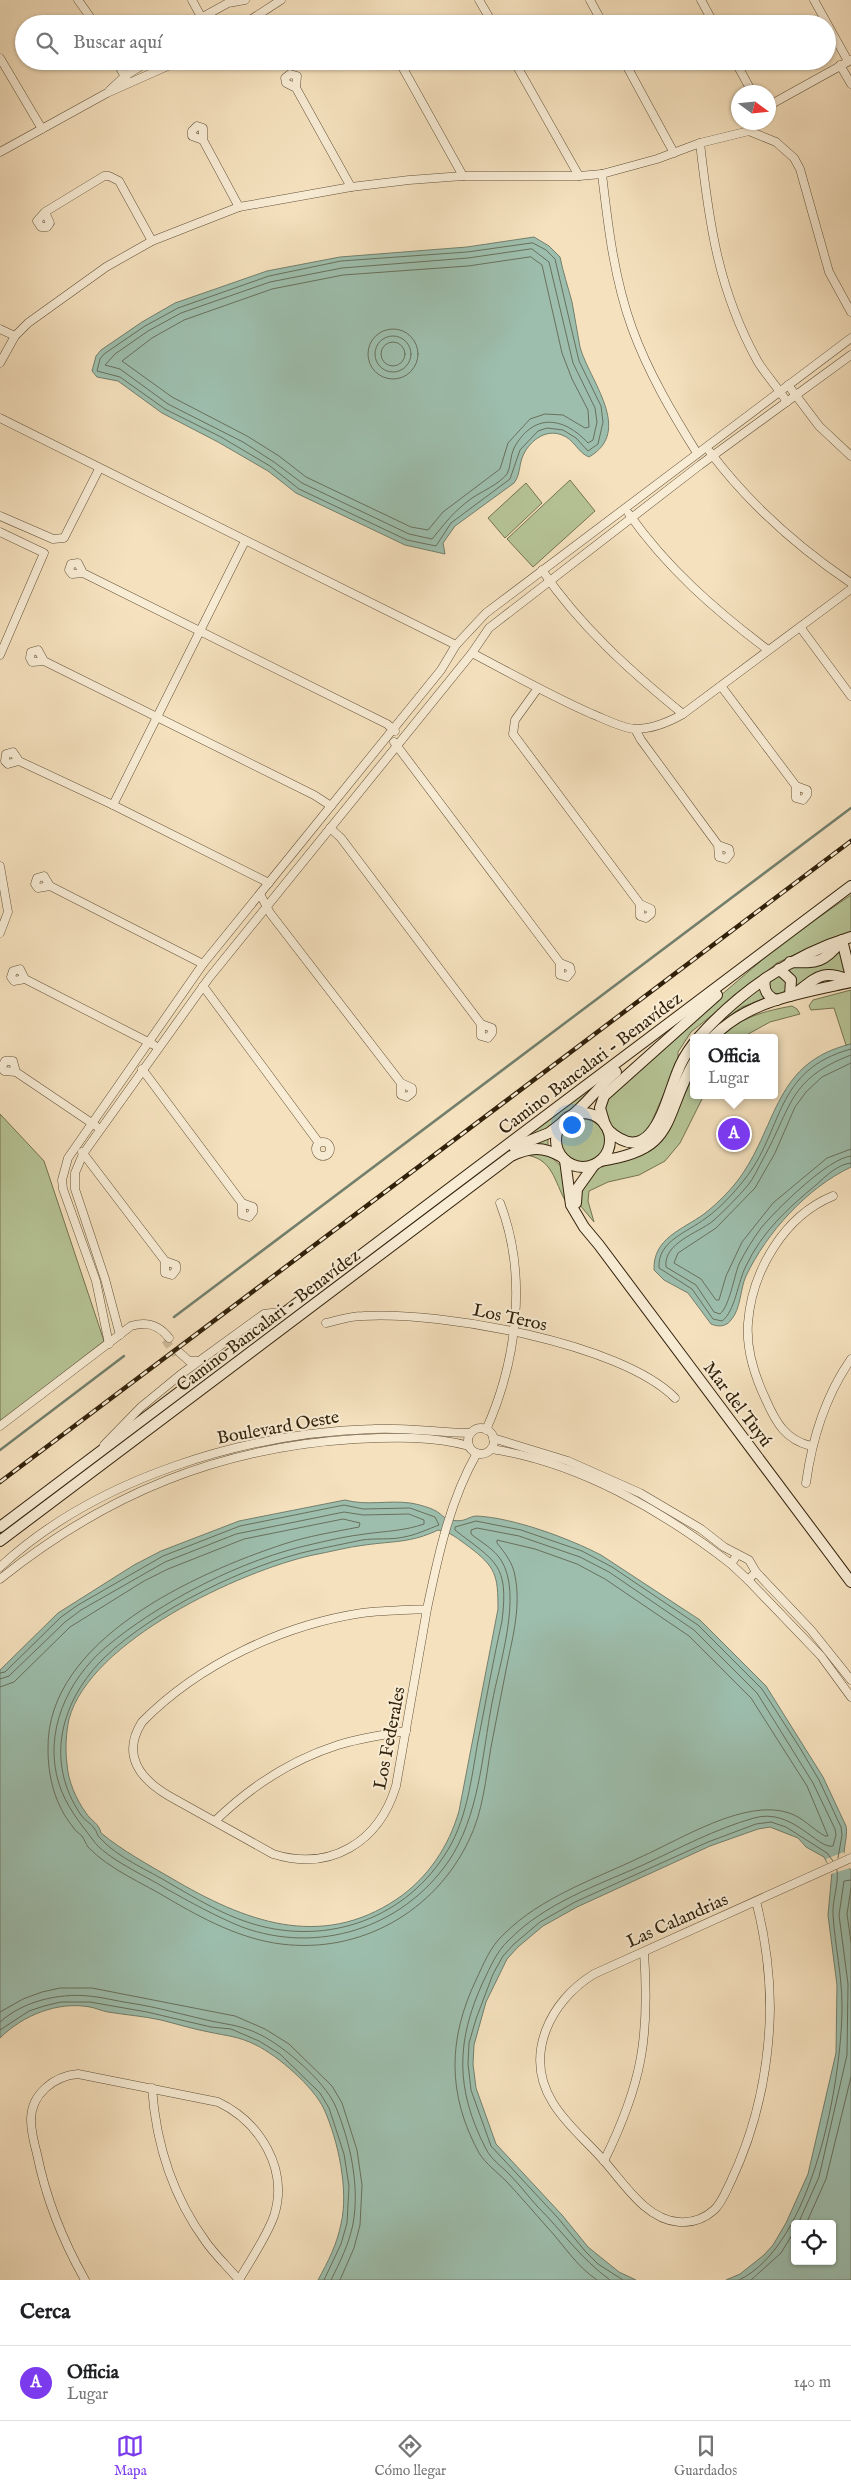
<!DOCTYPE html>
<html lang="es">
<meta charset="utf-8">
<style>
body{margin:0;font-family:"IM FELL English",serif;background:#f6f6f6;color:#202124}
.controls{position:absolute;right:15px;bottom:15px;display:grid;overflow:hidden;border-radius:5px;box-shadow:0 1px 4px #0004}
.controls button{width:45px;height:45px;display:grid;place-items:center;padding:0;border:0;border-bottom:1px solid #e0e0e0;background:#fff;color:#202124;font:25px sans-serif}
.compass{position:absolute;left:731px;top:85px;width:45px;height:45px;border-radius:50%;background:#fff;box-shadow:0 1px 4px #0004;rotate:105deg}
.you{position:absolute;left:571px;top:1124px;width:18px;height:18px;margin:-12px;border:4px solid #fff;border-radius:50%;background:#1a73e8;box-shadow:0 0 0 8px #1a73e833}
.badge{display:grid;place-items:center;width:32px;height:32px;border-radius:50%;background:#7c3aed;color:#fff;font-size:16px;font-weight:700}
.pin{position:absolute;translate:-50% -50%;border:2px solid #fff;box-shadow:0 1px 5px #0006}
.popup{position:absolute;left:690px;top:1034px;width:88px;height:65px;box-sizing:border-box;display:grid;place-content:center;border-radius:5px;background:#fff;filter:drop-shadow(0 1px 4px #0005);font-size:16px;white-space:nowrap;color:#757577}
.popup b{font-size:19px;color:#202124}
.popup::after{content:'';position:absolute;left:50%;top:100%;margin-left:-10px;border:10px solid transparent;border-top-color:#fff}
.list{margin:0;padding:0;list-style:none}
h2{display:flex;justify-content:space-between;align-items:center;height:65px;margin:0;padding:0 20px;font-size:21px}
h2 small{font-size:16px;font-weight:400;color:#757577}
.list li{display:grid;grid-template-columns:32px 1fr auto;gap:15px;align-items:center;box-sizing:border-box;height:75px;padding:0 20px;border-top:1px solid #e0e0e0}
.list b{display:block;font-size:19px;white-space:nowrap}
.list p{margin:0;font-size:16px;white-space:nowrap;color:#757577}
.list em{font-size:16px;font-style:normal;color:#757577}
.icon{flex:none;width:28px;height:28px;fill:none;stroke:currentColor;stroke-width:2;stroke-linecap:round;stroke-linejoin:round}
.map{position:relative;flex:none;width:851px;height:2280px;overflow:hidden}
.search{position:absolute;background:#fff;box-shadow:0 1px 4px #0004;left:15px;right:15px;top:15px;height:55px;display:flex;align-items:center;gap:12px;box-sizing:border-box;padding:0 18px;border-radius:28px;color:#757577;font-size:19px}
.sheet{height:140px;background:#fff}
nav{display:flex;justify-content:space-around;align-items:center;box-sizing:border-box;height:70px;border-top:1px solid #e0e0e0;background:#fff;font-size:14px;color:#757577}
nav a{display:grid;justify-items:center;gap:2px}
nav .on{color:#7c3aed}
.map>svg:first-child{display:block}
.green{fill:#b6c496;stroke:#747250}
.water{fill:#9dbead;stroke:#727f6c;fill-rule:evenodd}
.pier{fill:#f5e1be}
.lines{fill:none;stroke-linecap:round;stroke-linejoin:round}
.shore{stroke:#68705c;stroke-width:1}
.stream{stroke:#727f6c;stroke-width:2.5}
.street-tunnel{stroke:#cebb9a;stroke-width:8;stroke-dasharray:8 4;stroke-linecap:butt}
.street-casing{stroke:#635137;stroke-width:9}
.secondary-casing{stroke:#32210a;stroke-width:12}
.street{stroke:#f8ecd5;stroke-width:8}
.secondary{stroke:#f8ecd5;stroke-width:10}
.rail-casing{stroke:#32210a;stroke-width:4.5}
.rail{stroke:#f8ecd5;stroke-width:2.5;stroke-dasharray:8;stroke-linecap:butt}
.labels{text-anchor:middle;stroke-width:4;stroke-linejoin:round;paint-order:stroke}
.street-label{font-size:18px;fill:#32210a;stroke:#f8ecd5}
</style>
<div class="map">
<svg width="851" height="2280" viewBox="0 0 851 2280">
<rect width="100%" height="100%" fill="#f5e1be"/>
<filter id="stains"><feTurbulence type="fractalNoise" baseFrequency=".004" numOctaves="4"/><feColorMatrix values="0 0 0 0 .2 0 0 0 0 .09 0 0 0 0 .02 0 0 0 .5 -.17"/></filter>
<radialGradient id="worn" r=".72"><stop offset=".6" stop-color="#630" stop-opacity="0"/><stop offset="1" stop-color="#630" stop-opacity=".3"/></radialGradient>
<!-- green -->
<g class="green">
<path d="M570,480l25,31 -62,56 -26,-28z"/>
<path d="M526,483l16,20 -37,35 -17,-20z"/>
<path d="M851,895v37l-41,15 -33,16 -86,69 -13,20v9l-29,67 -4,5 -13,6c-20,-9 -29,-14 -27,-38l73,-69 105,-90z"/>
<path d="M838,952l3,1 5,18 -2,2 -48,14 -1,-10 -8,-9z"/>
<circle cx="778" cy="985" r="9"/>
<path d="M760,988l7,10 -25,9 -29,21z"/>
<path d="M851,990v54l-5,1 -12,-37 -23,2 -2,-4 4,-6z"/>
<path d="M792,1006l5,3 3,5 -30,8 -29,16h-21c20,-21 45,-27 72,-32z"/>
<path d="M694,1072v23h10l-24,48 -15,18 -26,14 -31,7 -19,9 -1,10 6,21 -15,-18 -1,-13c8,-9 15,-21 26,-25 22,-10 39,-4 58,-25z"/>
<path d="M606,1077l-30,30 -13,6 -14,16 -25,9z"/>
<path d="M0,1114l44,47 60,180 -104,81z"/>
<circle cx="583" cy="1141" r="22"/>
<path d="M548,1137v9l-15,-2 -27,10 -506,381v-3l505,-380z"/>
<path d="M533,1152l17,4 12,11 4,35c-12,-21 -13,-43 -40,-47z"/>
</g>
<!-- water -->
<g class="water">
<path d="M534,237l15,9 11,11c3,15 8,30 12,45 3,15 5,30 8,45 9,33 54,84 9,110 -11,-4 -15,-18 -27,-22 -17,-7 -34,7 -40,23 -3,9 -2,17 -8,25l-59,43 -12,17 2,11 -40,-9 -109,-52 -28,-22 -50,-29 -56,-29 -44,-32 -21,-4 -5,-6 4,-15 5,-6 41,-28 33,-19 92,-32 73,-14 127,-10z"/>
<path d="M851,1044v123c-44,21 -84,65 -105,109 -6,13 -5,33 -15,44 -5,7 -13,7 -20,4l-23,-31 -24,-13 -10,-10c-1,-32 28,-40 50,-56 13,-10 28,-25 37,-38 37,-53 34,-114 110,-132z"/>
<path d="M345,1500c22,6 43,0 65,3 7,1 23,5 29,10 4,3 6,6 12,7 15,3 17,-4 26,-4 37,2 91,22 124,39l99,65 66,66 57,91 23,49c3,15 -9,33 5,44v410h-125l14,-6 24,-19 9,-10 13,-22 22,-49 28,-121 1,-68 -9,-70 4,-43 -8,-15 -18,-10 -8,-9 -28,-11 -12,2 -48,17 -133,61 -34,19 -25,21 -11,12 -21,43 -12,43 -1,19 3,24 20,56 66,71 26,32 31,25 17,8h-318c10,-18 19,-36 23,-56 8,-34 -3,-84 -17,-115 -11,-23 -46,-53 -68,-64 -18,-9 -29,-9 -47,-13 -16,-3 -32,-8 -48,-12 -18,-4 -35,-5 -53,-8 -6,-1 -12,-4 -18,-5 -32,-6 -67,8 -90,31v-368l58,-57 76,-48 27,-14 78,-30zM438,1530c13,2 20,9 30,16 28,21 30,29 30,63l-39,202c-10,35 -31,67 -62,88 -77,52 -153,22 -226,-21 -24,-14 -48,-27 -70,-45 -2,-10 -10,-12 -15,-20 -10,-14 -18,-32 -19,-49 -2,-14 -1,-31 2,-45 21,-78 171,-148 244,-164 17,-3 34,-8 52,-10 28,-4 46,-2 73,-15zM795,2224h37v37h-37z"/>
</g>
<!-- pier -->
<path class="pier" d="M844,1852l6,16 -19,6 -5,-15z"/>
<g class="lines">
<!-- shore -->
<g class="shore">
<path d="M533,243l13,7 9,9 24,102 22,45 2,16 -5,22 -10,7 -12,-13 -13,-8 -16,-2 -9,3 -18,19 -10,29 -59,44 -15,23 -29,-6 -108,-51 -29,-23 -49,-29 -56,-28 -45,-32 -23,-6 3,-12 4,-5 41,-28 33,-18 91,-32 72,-15 126,-9z"/>
<path d="M532,249l17,13 24,101 22,45 2,14 -4,18 -5,3c-25,-27 -55,-30 -74,5 -4,8 -3,19 -7,26 -8,10 -24,17 -35,24 -20,15 -25,23 -40,41l-23,-5 -107,-51 -28,-21 -31,-20 -75,-38 -48,-35 -15,-4 10,-11 33,-23 33,-18 89,-31 72,-14 126,-10z"/>
<path d="M531,257l11,8 20,88 10,26 16,31 1,17 -4,1 -22,-13 -18,-1 -15,5 -22,24 -8,26 -57,43 -15,18 -17,-3 -105,-50 -27,-21 -32,-20 -75,-39 -50,-36 30,-23 32,-18 88,-31 71,-14 125,-9z"/>
<circle cx="393" cy="354" r="25"/>
<circle cx="393" cy="354" r="18"/>
<circle cx="393" cy="354" r="12"/>
<path d="M851,1049c-78,21 -67,82 -107,131 -11,14 -24,28 -38,38 -18,14 -49,23 -47,50l33,21 21,30 9,2c13,-9 16,-40 24,-55 16,-34 41,-57 70,-81 10,-9 22,-21 35,-22"/>
<path d="M851,1055c-63,24 -59,52 -88,104 -5,9 -9,19 -15,26 -11,13 -23,25 -35,36 -15,12 -50,22 -47,46l30,18 18,27 6,2c9,-7 14,-37 19,-50 6,-12 14,-25 22,-36 15,-18 67,-70 90,-72"/>
<path d="M851,1063l-29,14 -16,15 -11,15 -20,46 -20,35 -39,40 -38,25 -4,10 27,16 15,21h3l7,-24 16,-34 31,-39 54,-45 24,-9"/>
<path d="M0,1673l5,-1 56,-55 17,-12 85,-49 77,-30 104,-21 19,4 47,-1 25,9 4,8c-11,4 -23,10 -35,12 -13,3 -28,1 -42,3 -16,3 -32,7 -48,10 -66,14 -160,60 -209,107 -44,43 -61,104 -24,158 4,6 10,8 13,13 3,3 3,8 6,10 18,20 48,32 71,46 24,14 49,29 76,38 74,25 154,0 197,-66 23,-34 27,-76 34,-115 8,-40 15,-80 24,-120 7,-57 -6,-59 -47,-91v-3l21,-6 45,9 61,21 30,16 86,58 64,64 38,59 19,32 22,47 1,8 -4,23"/>
<path d="M0,1679l9,-3 56,-54 16,-12 84,-48 71,-28 108,-22 19,3 46,-1 15,6v4c-20,7 -38,7 -59,10 -17,2 -35,6 -52,10 -70,15 -152,57 -207,103 -39,33 -63,86 -47,137 7,22 21,39 34,56 12,18 53,36 72,48 25,14 50,28 77,39 76,28 160,1 206,-65 31,-45 34,-106 44,-159 7,-38 31,-109 9,-143 -7,-11 -20,-18 -30,-26v-4l6,-2 42,8 61,21 29,15 85,58 63,63 56,90 22,46 1,6 -3,11c-15,4 -41,-39 -79,-28 -39,11 -74,30 -111,47 -45,20 -98,38 -134,75 -13,12 -18,26 -26,42 -27,59 -28,107 3,167 5,10 15,17 23,25 10,10 19,22 28,32 25,25 44,53 73,74"/>
<path d="M0,1687l14,-5 56,-55 74,-46 24,-12 76,-30 99,-20 17,4 -1,4c-25,5 -51,9 -75,17 -88,29 -238,96 -236,205 0,28 7,56 25,78 2,4 6,6 9,9 2,3 4,8 6,11 22,23 55,36 81,52 34,20 72,40 112,45 79,10 154,-32 188,-104 14,-28 17,-63 22,-93 5,-27 11,-55 16,-82 6,-29 14,-59 8,-89 -2,-13 -10,-23 -18,-33v-3l38,9 42,15 28,15 84,57 62,62 56,88 21,50h-3c-13,-7 -21,-18 -36,-23 -43,-15 -108,26 -148,44 -46,22 -100,40 -137,77 -14,13 -20,29 -28,46 -28,59 -29,114 3,173 7,11 18,19 27,28 14,15 27,30 41,46 17,18 29,39 50,53"/>
<path d="M851,1888l-4,26 4,28"/>
<path d="M0,2012l23,-13 19,-7 18,-4h32l143,28 30,13 24,15 43,42 10,17 15,47 5,35 -2,40 -6,23 -14,32"/>
<path d="M0,2022c23,-21 59,-29 89,-26 13,1 27,5 41,7 27,4 54,12 81,18 20,4 32,5 50,14 25,13 62,45 74,70 15,36 25,80 18,119 -4,20 -13,38 -22,56"/>
<path d="M0,2030l29,-19 15,-5 17,-4h29l57,10 64,15 20,2 28,12 21,13 40,39 9,15 15,46 5,32 -2,37 -6,21 -17,36"/>
<path d="M798,2224l21,-47 28,-122 1,-71 -9,-69 5,-34 7,-1"/>
<path d="M806,2224l20,-45 25,-102"/>
<path d="M623,2280l-25,-16 -13,-13 -27,-33 -67,-72 -20,-56 -3,-26 1,-21 7,-24 17,-45 10,-18 11,-12 26,-22 35,-20 133,-60 48,-18 15,-2 15,5 41,26 6,8"/>
<path d="M739,2280c74,-35 103,-200 103,-274 0,-31 -7,-60 -9,-91 -1,-15 6,-30 4,-45"/>
<path d="M751,2280l30,-27 14,-23"/>
</g>
<!-- stream -->
<g class="stream">
<path d="M174,1317l677,-509"/>
<path d="M0,1450l124,-94"/>
</g>
<!-- street-tunnel -->
<path class="street-tunnel" d="M165,1340l11,15"/>
<defs>
<g id="street">
<path d="M78,0l17,24"/>
<path d="M192,0l13,24"/>
<path d="M479,0l14,24"/>
<path d="M590,0l13,24"/>
<path d="M701,0l13,24"/>
<path d="M814,0l34,61"/>
<path d="M190,24l38,-21 17,-3"/>
<path d="M244,24l37,-24"/>
<path d="M0,58l42,71"/>
<path d="M116,61l11,19"/>
<path d="M399,61l64,115"/>
<path d="M514,61l65,115"/>
<path d="M624,61l50,92"/>
<path d="M735,61l17,31"/>
<path d="M840,65l11,19"/>
<path d="M296,88l-10,-5 -1,-5 5,-4 7,2 -1,12 55,99"/>
<path d="M110,90l15,-14 24,-15"/>
<path d="M768,106l83,-46"/>
<path d="M203,140l-11,-4v-5l5,-5 6,2v12l36,67"/>
<path d="M700,143c9,80 18,147 58,219 9,14 20,26 29,40"/>
<path d="M0,152l107,-59 72,-32"/>
<path d="M602,174c6,52 12,104 30,154 16,44 40,85 65,125"/>
<path d="M45,212l5,11 -3,4h-6l-4,-6 8,-9 59,-36h5l10,5 33,60"/>
<path d="M0,329l15,7"/>
<path d="M0,363l15,-27 13,-13 78,-56 46,-26 87,-34 112,-20 58,-7 54,-4h116l23,-2 55,-15 43,-16 49,-12 27,11 18,16 6,11 29,103 22,40"/>
<path d="M788,385l31,41 32,30"/>
<path d="M0,418l456,227"/>
<path d="M710,452c40,53 86,94 141,131"/>
<path d="M629,514c38,54 86,96 139,136"/>
<path d="M0,516l53,23 11,-1 35,-69"/>
<path d="M0,532l44,21 -44,102"/>
<path d="M542,570c37,55 89,102 141,144"/>
<path d="M83,573l-11,1 -3,-4 2,-6 7,-1 5,10 304,151 8,7"/>
<path d="M800,627l51,69"/>
<path d="M472,653c40,21 79,43 120,61 13,5 29,14 43,15 16,0 34,-7 48,-15l168,-125"/>
<path d="M44,661l-12,1 -2,-4 1,-6 7,-2 6,11 270,134 17,11"/>
<path d="M721,686l75,100 11,4v5l-4,5 -7,-2v-12"/>
<path d="M538,688l-23,32 -2,14 127,170 11,5v5l-5,4 -6,-2v-12"/>
<path d="M635,729l6,11 77,105 1,12 7,2 4,-5 -1,-5 -11,-4"/>
<path d="M394,742l166,221v12l7,2 4,-5 -1,-5 -10,-4"/>
<path d="M19,761l-11,3 -3,-3 1,-7 7,-2 6,9 94,44 156,78"/>
<path d="M113,805l132,-264"/>
<path d="M330,828l11,10 140,186 11,4v5l-4,5 -7,-2v-12"/>
<path d="M0,866l8,46 -8,21"/>
<path d="M50,886l-12,2 -3,-4 2,-6 7,-2 6,10 153,78"/>
<path d="M260,894l10,19 131,170 11,5v5l-5,4 -6,-2v-12"/>
<path d="M25,979l-11,2 -3,-4 2,-6 7,-2 5,10 129,66"/>
<path d="M203,986l116,157"/>
<path d="M142,1069l100,134 11,4v5l-4,5 -7,-2v-12"/>
<path d="M16,1072l-3,-11h-8l-3,6 2,4 12,1 80,54"/>
<circle cx="323" cy="1149" r="7"/>
<path d="M82,1152l83,109 11,4v5l-4,5 -7,-2v-12"/>
<path d="M326,1323c13,-3 24,-7 37,-7 77,-5 258,27 312,82"/>
<path d="M120,1335l-15,-56 -30,-90v-16l8,-19 126,-176 263,-325 17,-25 211,-163 151,-110"/>
<path d="M109,1344l-13,-63 -33,-92 -1,-9 6,-22 135,-194 238,-294 15,-25 30,-32 365,-275"/>
<path d="M179,1352l10,9h9"/>
<path d="M0,1426l131,-100c16,-5 28,-1 38,12"/>
<circle cx="481" cy="1441" r="13"/>
<path d="M486,1430c31,-69 42,-155 14,-227"/>
<path d="M493,1438l75,23 72,32 61,36 23,18 25,13 7,12 -8,8 -17,-16 6,-9"/>
<path d="M104,1445l37,-38 39,-32 84,-61 23,-3"/>
<path d="M811,1446c-25,-6 -35,-23 -45,-46 -11,-23 -20,-51 -18,-77 4,-52 36,-107 85,-127"/>
<path d="M491,1449c87,13 172,62 240,115"/>
<path d="M806,1483c6,-44 20,-88 45,-124"/>
<path d="M0,1567c96,-89 245,-134 373,-138 33,-2 66,4 98,4"/>
<path d="M756,1572l55,58 40,50"/>
<path d="M0,1579c106,-85 220,-132 356,-140 38,-2 77,-3 113,7"/>
<path d="M748,1580l73,76 30,41"/>
<path d="M427,1609l-31,177c-17,56 -65,86 -123,68l-104,-58c-29,-17 -48,-41 -27,-74 57,-58 141,-97 220,-109 22,-3 44,-3 65,-4 11,-53 23,-109 50,-156"/>
<path d="M215,1821c35,-34 76,-61 123,-76 22,-7 45,-10 68,-14"/>
<path d="M756,1901c9,35 14,71 14,108 -1,59 -14,119 -39,172 -5,10 -9,22 -17,29 -10,9 -22,13 -35,12 -32,-2 -54,-37 -74,-60 -17,-20 -38,-36 -52,-59 -30,-48 -3,-102 41,-129l257,-116"/>
<path d="M152,2088c4,56 21,109 54,154 10,14 22,25 33,38"/>
<path d="M604,2161c38,-77 46,-124 40,-209"/>
<path d="M85,2280c-22,-39 -39,-81 -48,-126 -3,-11 -6,-22 -6,-34 0,-26 23,-44 47,-46l140,28c42,20 71,67 56,114 -8,22 -23,43 -35,64"/>
</g>
<g id="secondary">
<path d="M842,940l9,37"/>
<path d="M790,962c29,1 32,1 52,-21"/>
<path d="M779,969l12,11 -1,16"/>
<path d="M765,979c-2,10 2,18 12,21"/>
<path d="M796,993c22,-17 27,-24 55,-12"/>
<path d="M698,1038c41,-46 94,-83 153,-101"/>
<path d="M712,1038c36,-38 89,-45 139,-56"/>
<circle cx="583" cy="1140" r="27"/>
<path d="M570,1117c17,-13 29,-31 46,-45"/>
<path d="M605,1125l-5,-17 4,-12 113,-101"/>
<path d="M608,1130c44,40 57,-27 69,-57 4,-11 10,-21 17,-30"/>
<path d="M514,1147l35,-14 13,-10"/>
<path d="M565,1160l6,45 13,22 15,18 252,337"/>
<path d="M600,1161c78,-11 62,-43 94,-99"/>
<path d="M576,1203l1,-14 17,-24"/>
<path d="M0,1527l851,-641"/>
<path d="M0,1541l511,-385c19,-9 32,-10 51,1"/>
</g>
</defs>
<!-- street casing -->
<use href="#street" class="street-casing"/>
<!-- secondary casing -->
<use href="#secondary" class="secondary-casing"/>
<!-- street -->
<use href="#street" class="street"/>
<!-- secondary -->
<use href="#secondary" class="secondary"/>
<defs>
<path id="rail" d="M0,1482l851,-641"/>
</defs>
<!-- rail casing -->
<use href="#rail" class="rail-casing"/>
<!-- rail -->
<use href="#rail" class="rail"/>
</g>
<g class="labels">
<!-- street labels -->
<g class="street-label">
<text transform="translate(590 1063) rotate(-37)" y="6">Camino Bancalari - Benavídez</text>
<text transform="translate(510 1317) rotate(12)" y="6">Los Teros</text>
<text transform="translate(268 1320) rotate(-37)" y="6">Camino Bancalari - Benavídez</text>
<text transform="translate(738 1404) rotate(53)" y="6">Mar del Tuyú</text>
<text transform="translate(278 1427) rotate(-10)" y="6">Boulevard Oeste</text>
<text transform="translate(389 1738) rotate(-79)" y="6">Los Federales</text>
<text transform="translate(677 1920) rotate(-24)" y="6">Las Calandrias</text>
</g>
</g>
<rect width="100%" height="100%" filter="url(#stains)"/>
<rect width="100%" height="100%" fill="url(#worn)"/>
</svg>
<div class="controls">
<button><svg class="icon" aria-label="locate" viewBox="0 0 24 24"><circle cx="12" cy="12" r="6"/><path d="M12 2v4M12 18v4M2 12h4M18 12h4"/></svg></button>
</div>
<svg class="compass" viewBox="-18 -18 36 36"><path d="M0-13l5 13h-10z" fill="#e53935"/><path d="M0 13l5-13h-10z" fill="#757577"/></svg>
<div class="you"></div>
<div class="pin badge" style="left:734px;top:1134px">A</div>
<div class="popup"><b>Officia</b>Lugar</div>
<div class="search"><svg class="icon" aria-label="search" viewBox="0 0 24 24"><circle cx="10" cy="10" r="6"/><path d="M15 15l6 6"/></svg>Buscar aquí</div>
</div>
<section class="sheet">
<h2>Cerca<small></small></h2>
<ul class="list">
<li><span class="badge">A</span><div><b>Officia</b><p>Lugar</p></div><em>140 m</em></li>
</ul>
</section>
<nav>
<a class="on"><svg class="icon" aria-label="map" viewBox="0 0 24 24"><path d="M3 6l6-2 6 2 6-2v14l-6 2-6-2-6 2zM9 4v14M15 6v14"/></svg>Mapa</a>
<a><svg class="icon" aria-label="directions" viewBox="0 0 24 24"><path d="M12 3l9 9-9 9-9-9zM9 14v-3h6M13 9l2 2-2 2"/></svg>Cómo llegar</a>
<a><svg class="icon" aria-label="saved" viewBox="0 0 24 24"><path d="M7 4h10v16l-5-4-5 4z"/></svg>Guardados</a>
</nav>
